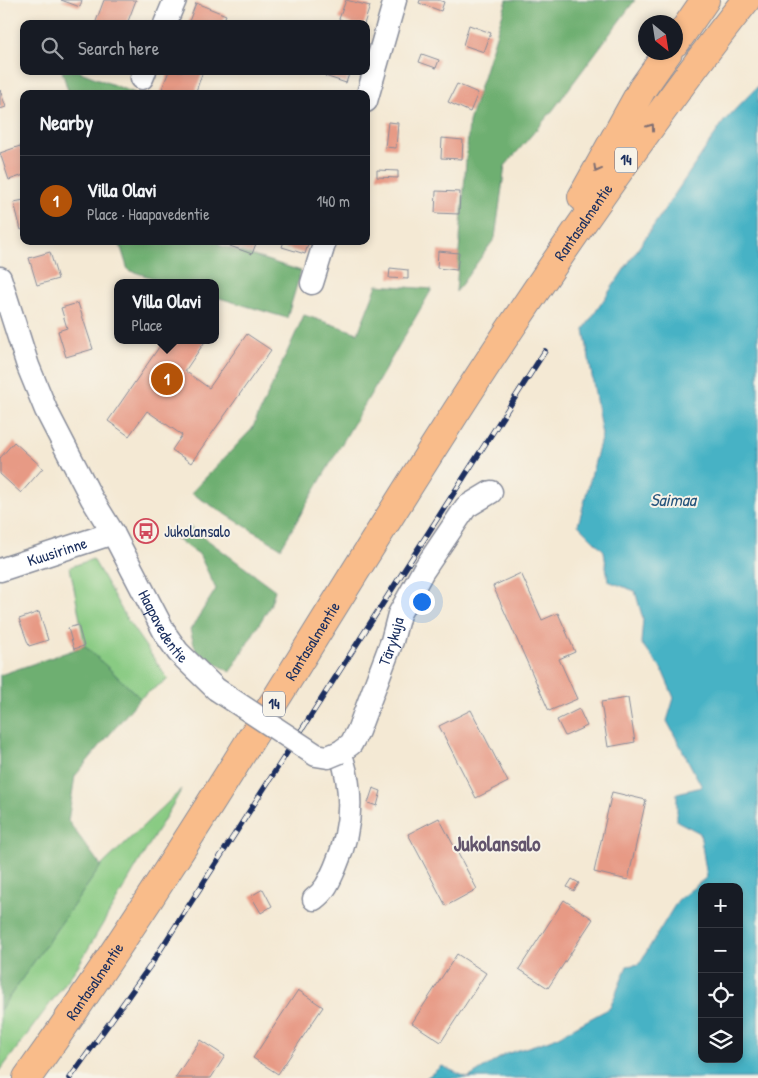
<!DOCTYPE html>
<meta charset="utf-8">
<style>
body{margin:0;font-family:"Patrick Hand",sans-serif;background:#242831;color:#f1f3f6}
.controls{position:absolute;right:15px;bottom:15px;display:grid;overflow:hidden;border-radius:10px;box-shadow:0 2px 8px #0003}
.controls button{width:45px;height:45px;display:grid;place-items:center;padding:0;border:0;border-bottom:1px solid #363941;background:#171b24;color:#f1f3f6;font:25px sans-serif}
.compass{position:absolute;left:638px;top:15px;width:45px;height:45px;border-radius:50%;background:#171b24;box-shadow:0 2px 8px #0003;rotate:150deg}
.you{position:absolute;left:421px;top:601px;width:18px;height:18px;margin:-12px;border:4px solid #fff;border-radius:50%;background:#1a73e8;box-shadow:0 0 0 8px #1a73e833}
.badge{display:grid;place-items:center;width:32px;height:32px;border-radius:50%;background:#b45309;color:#fff;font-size:16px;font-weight:700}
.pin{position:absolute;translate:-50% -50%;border:2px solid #fff;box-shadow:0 1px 5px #0006}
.popup{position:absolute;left:114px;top:279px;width:105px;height:65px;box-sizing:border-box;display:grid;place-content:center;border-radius:10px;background:#171b24;filter:drop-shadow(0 1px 4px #0005);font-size:16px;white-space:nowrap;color:#9ea1a6}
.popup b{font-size:19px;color:#f1f3f6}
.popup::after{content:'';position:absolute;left:50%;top:100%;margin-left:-10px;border:10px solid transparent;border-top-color:#171b24}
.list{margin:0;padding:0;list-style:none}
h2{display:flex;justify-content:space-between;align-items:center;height:65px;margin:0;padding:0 20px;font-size:21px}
h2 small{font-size:16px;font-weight:400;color:#9ea1a6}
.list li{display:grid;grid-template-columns:32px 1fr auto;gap:15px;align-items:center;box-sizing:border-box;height:90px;padding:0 20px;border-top:1px solid #363941}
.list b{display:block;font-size:19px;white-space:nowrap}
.list p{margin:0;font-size:16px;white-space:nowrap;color:#9ea1a6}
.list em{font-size:16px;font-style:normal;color:#9ea1a6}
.icon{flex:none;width:28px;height:28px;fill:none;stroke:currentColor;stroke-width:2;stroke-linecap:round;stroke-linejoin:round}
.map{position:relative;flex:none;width:758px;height:1078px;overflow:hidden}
.search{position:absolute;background:#171b24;box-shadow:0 2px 8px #0003;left:20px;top:20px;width:350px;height:55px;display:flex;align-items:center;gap:12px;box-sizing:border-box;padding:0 18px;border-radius:10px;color:#9ea1a6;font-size:19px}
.panel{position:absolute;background:#171b24;box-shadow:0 2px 8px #0003;left:20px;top:90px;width:350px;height:155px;border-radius:10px}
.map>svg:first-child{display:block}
.green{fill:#89cb83;stroke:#527d70}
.forest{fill:#6eaf71;stroke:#446f68}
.water{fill:#47b2c5;stroke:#317092;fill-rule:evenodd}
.building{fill:#e79a85}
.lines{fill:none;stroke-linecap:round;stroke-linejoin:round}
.minor-casing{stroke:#888c99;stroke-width:25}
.highway-casing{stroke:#888c99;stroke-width:30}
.minor{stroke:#fff;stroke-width:22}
.highway{stroke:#f9bc8a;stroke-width:28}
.rail-casing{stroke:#1b2f5e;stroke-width:5.5}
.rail{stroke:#f7f3e8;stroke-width:4;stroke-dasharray:11;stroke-linecap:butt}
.minor-bridge-casing{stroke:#888c99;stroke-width:25;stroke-linecap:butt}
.minor-bridge{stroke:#fff;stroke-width:22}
.oneway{stroke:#7f6e72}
.labels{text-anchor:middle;stroke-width:4;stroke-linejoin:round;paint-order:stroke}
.shield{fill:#f7f3e8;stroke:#5d6a87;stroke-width:1}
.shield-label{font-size:15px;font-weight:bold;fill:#1b2f5e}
.street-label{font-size:16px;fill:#1b2f5e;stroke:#f7f3e8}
.poi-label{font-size:16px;fill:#1b2f5e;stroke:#f7f3e8;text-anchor:start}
.water-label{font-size:18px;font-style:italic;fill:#28567d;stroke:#f7f3e8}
.district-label{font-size:21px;font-weight:bold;fill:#62546c;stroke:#f7f3e8}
</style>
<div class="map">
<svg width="758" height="1078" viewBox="0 0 758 1078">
<rect width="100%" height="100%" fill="#f7f3e8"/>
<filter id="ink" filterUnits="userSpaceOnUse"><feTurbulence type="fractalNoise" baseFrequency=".02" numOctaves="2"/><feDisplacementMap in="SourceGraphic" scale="10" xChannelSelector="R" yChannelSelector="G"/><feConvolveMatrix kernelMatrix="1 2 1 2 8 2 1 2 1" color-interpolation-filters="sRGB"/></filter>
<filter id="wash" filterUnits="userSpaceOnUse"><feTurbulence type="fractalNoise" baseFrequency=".0096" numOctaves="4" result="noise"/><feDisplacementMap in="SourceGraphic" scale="20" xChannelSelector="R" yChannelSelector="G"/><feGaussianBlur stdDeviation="1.12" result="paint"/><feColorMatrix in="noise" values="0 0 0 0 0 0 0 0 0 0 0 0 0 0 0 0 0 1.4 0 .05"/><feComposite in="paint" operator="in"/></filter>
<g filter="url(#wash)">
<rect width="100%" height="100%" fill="#f4e9d4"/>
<!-- green -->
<g class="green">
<path d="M93,559l35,62 40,58 -28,19 -55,-52 -15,-79z"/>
<path d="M182,789l-104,177 -78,105v-61l101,-144z"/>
</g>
<!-- forest -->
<g class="forest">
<path d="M507,0h128l-82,110 -48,56 -10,72 -39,54 13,-170z"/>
<path d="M62,71h16l59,23h-68z"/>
<path d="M119,241h100v4l82,26 -14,47 -71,-21v-14h-47l-41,-13z"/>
<path d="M377,285l55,4 -151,259 -90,-55 61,-64 52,-114 54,18z"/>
<path d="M190,527l85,63 -5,16 -40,66 -34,-21 -6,-21 26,-41 -17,-35 -24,-16z"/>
<path d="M85,646l55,52 -65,78 -7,45 33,45 -101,144v-335z"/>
</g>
<!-- water -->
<path class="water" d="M758,86v992h-332l16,-12 26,12 38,-24 47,-15 57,-31 17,-42 12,-2 39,-64 29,-23 -7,-44 -23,-12v-28l25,-6 -35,-66 7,-23 -12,-28 -21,-27 2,-24 -8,-28 -27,-10 -4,-30 -26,-26 24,-90 -18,-106 140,-208zM702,887h37v172h-37z"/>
<g id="blocks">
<!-- building -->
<g class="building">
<path d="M61,0h21l-2,7z"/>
<path d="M104,0h32l-9,24h-32z"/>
<path d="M346,0l24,6 -6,18h-11l-14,-5z"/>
<path d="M420,0h18l6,2 -3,9 -22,-8z"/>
<path d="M196,3l30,12 -4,9h-34z"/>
<path d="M469,25l22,8 -7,19 -21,-7z"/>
<path d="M422,54l17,6 -3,8 -17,-6z"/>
<path d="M169,71h34l-8,23h-35z"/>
<path d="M326,71h24l-4,12 -21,-7z"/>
<path d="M457,84l21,9 -8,19 -22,-10z"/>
<path d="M0,90l6,17 -6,2z"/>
<path d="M388,122l10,1 -2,25 -11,-1z"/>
<path d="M442,138l21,2 -1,19 -21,-1z"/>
<path d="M20,146l4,13v16l-15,5 -9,-27z"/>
<path d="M377,170l21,1v7l-21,-1z"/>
<path d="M436,191l24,1 -1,22 -24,-1z"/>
<path d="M24,200v29l-3,1 -7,-28z"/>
<path d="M232,241h25l-5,13 -22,-8z"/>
<path d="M284,241h25l-4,13 -23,-7z"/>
<path d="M438,251l21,2 -2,17 -20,-2z"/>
<path d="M50,252l8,27 -21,6 -8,-27z"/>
<path d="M390,268l18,2v9l-19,-1z"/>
<path d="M78,303l15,46 -27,8 -8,-26 9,-3 -6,-20z"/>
<path d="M247,334l24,16 -80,113 -19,-13 10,-15 -35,-24 -18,25 -21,-15 56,-81h42l-21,31 24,17z"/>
<path d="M14,442l29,26 -22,25 -21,-19v-16z"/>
<path d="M521,573l21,47 16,-7 17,39 -16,7 18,40 -28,12 -56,-125z"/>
<path d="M39,612l9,28 -19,6 -10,-27z"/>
<path d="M78,625l6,21 -10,3 -6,-21z"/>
<path d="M628,698l7,44 -27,5 -7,-45z"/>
<path d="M579,709l8,17 -22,10 -8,-16z"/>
<path d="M471,710l37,72 -32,16 -37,-72z"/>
<path d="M373,788l8,3 -4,15 -9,-3z"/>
<path d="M612,792l34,8 -18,80 -34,-8z"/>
<path d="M439,818l38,71 -31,17 -38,-72z"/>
<path d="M572,879l7,4 -5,8 -7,-4z"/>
<path d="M263,889l9,17 -11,7 -10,-17z"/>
<path d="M564,900l29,19 -45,69 -29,-19z"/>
<path d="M457,954l29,19 -45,69 -29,-19z"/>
<path d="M298,990l25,17 -45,67 -25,-16z"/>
<path d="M200,1040l25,16 -14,22h-36z"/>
</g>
</g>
</g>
<g filter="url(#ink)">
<use href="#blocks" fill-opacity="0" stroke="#888c99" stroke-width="1"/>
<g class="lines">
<defs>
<g id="minor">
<path d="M165,24l10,-24"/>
<path d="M142,78l3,-7"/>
<path d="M366,101l29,-101"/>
<path id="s1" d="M0,278l28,88 18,44 46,89 21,34 53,102 12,17 38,37"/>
<path d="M312,283l13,-42"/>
<path id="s2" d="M0,570l113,-37"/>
<path id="s3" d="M314,899c12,-9 15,-18 21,-31 17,-38 19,-77 5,-116l11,-8 7,-13 34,-90 7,-27 24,-43 43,-64 25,-15"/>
</g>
<g id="highway">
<path d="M676,42l29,-42"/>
<path d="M582,197l60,-108 26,-37"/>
<path id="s4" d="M27,1078c175,-244 321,-506 487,-755 74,-110 150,-219 232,-323"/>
</g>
</defs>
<!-- minor casing -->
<use href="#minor" class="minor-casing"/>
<!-- highway casing -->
<use href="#highway" class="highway-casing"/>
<!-- minor -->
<use href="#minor" class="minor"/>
<!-- highway -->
<use href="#highway" class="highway"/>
<defs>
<path id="rail" d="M70,1078l80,-112 395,-615"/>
</defs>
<!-- rail casing -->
<use href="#rail" class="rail-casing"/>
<!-- rail -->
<use href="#rail" class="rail"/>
<defs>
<path id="minor-bridge" d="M216,689l100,66 12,2 12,-5"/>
</defs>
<!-- minor-bridge casing -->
<use href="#minor-bridge" class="minor-bridge-casing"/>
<!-- minor-bridge -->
<use href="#minor-bridge" class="minor-bridge"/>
</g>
<!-- one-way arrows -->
<defs><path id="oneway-chevron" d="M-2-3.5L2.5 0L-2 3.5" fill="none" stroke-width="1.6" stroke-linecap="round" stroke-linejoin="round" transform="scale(1.25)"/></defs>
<g class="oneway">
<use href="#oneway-chevron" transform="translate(651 127) rotate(-54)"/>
<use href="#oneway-chevron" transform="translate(597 169) rotate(119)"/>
</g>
</g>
<!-- icons -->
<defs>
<symbol id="bus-ring" viewBox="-11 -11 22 22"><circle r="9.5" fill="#f7f3e8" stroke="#d1495b" stroke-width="1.5"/><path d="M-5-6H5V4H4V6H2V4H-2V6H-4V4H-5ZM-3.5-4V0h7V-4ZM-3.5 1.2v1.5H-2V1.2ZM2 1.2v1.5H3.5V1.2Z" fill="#d1495b"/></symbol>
</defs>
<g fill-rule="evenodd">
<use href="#bus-ring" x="132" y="517" width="28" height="28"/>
</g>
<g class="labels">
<!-- shield labels -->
<g class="shield">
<rect x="615" y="147.5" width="22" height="25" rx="4"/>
<rect x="263" y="691.5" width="22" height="25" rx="4"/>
</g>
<g class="shield-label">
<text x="626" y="165">14</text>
<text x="274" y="709">14</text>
</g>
<!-- street labels -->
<g class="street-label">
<text dy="6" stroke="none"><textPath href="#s4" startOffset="1021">Rantasalmentie</textPath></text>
<text dy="6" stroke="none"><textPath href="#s2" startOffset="60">Kuusirinne</textPath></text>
<text dy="6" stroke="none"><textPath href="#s1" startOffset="386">Haapavedentie</textPath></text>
<text dy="6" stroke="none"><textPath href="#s4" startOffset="522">Rantasalmentie</textPath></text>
<text dy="6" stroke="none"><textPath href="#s3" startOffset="281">Tärykuja</textPath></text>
<text dy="6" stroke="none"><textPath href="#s4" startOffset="118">Rantasalmentie</textPath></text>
</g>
<!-- poi labels -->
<g class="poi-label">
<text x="164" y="537">Jukolansalo</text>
</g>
<!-- water labels -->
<g class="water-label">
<text x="673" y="506">Saimaa</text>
</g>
<!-- district labels -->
<g class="district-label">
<text x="497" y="851">Jukolansalo</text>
</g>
</g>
</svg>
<div class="controls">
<button>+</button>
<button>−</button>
<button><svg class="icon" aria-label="locate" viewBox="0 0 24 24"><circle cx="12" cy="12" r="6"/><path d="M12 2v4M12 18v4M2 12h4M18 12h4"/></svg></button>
<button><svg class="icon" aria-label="layers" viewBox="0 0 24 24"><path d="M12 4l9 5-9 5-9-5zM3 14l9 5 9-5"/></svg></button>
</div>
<svg class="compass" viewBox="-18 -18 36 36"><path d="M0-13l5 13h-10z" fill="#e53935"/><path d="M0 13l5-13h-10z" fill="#9ea1a6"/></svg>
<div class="you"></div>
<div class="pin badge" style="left:167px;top:379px">1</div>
<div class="popup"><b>Villa Olavi</b>Place</div>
<div class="search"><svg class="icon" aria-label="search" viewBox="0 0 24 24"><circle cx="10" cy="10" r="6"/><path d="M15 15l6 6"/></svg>Search here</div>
<section class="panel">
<h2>Nearby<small></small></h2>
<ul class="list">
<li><span class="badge">1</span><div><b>Villa Olavi</b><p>Place · Haapavedentie</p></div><em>140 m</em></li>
</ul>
</section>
</div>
